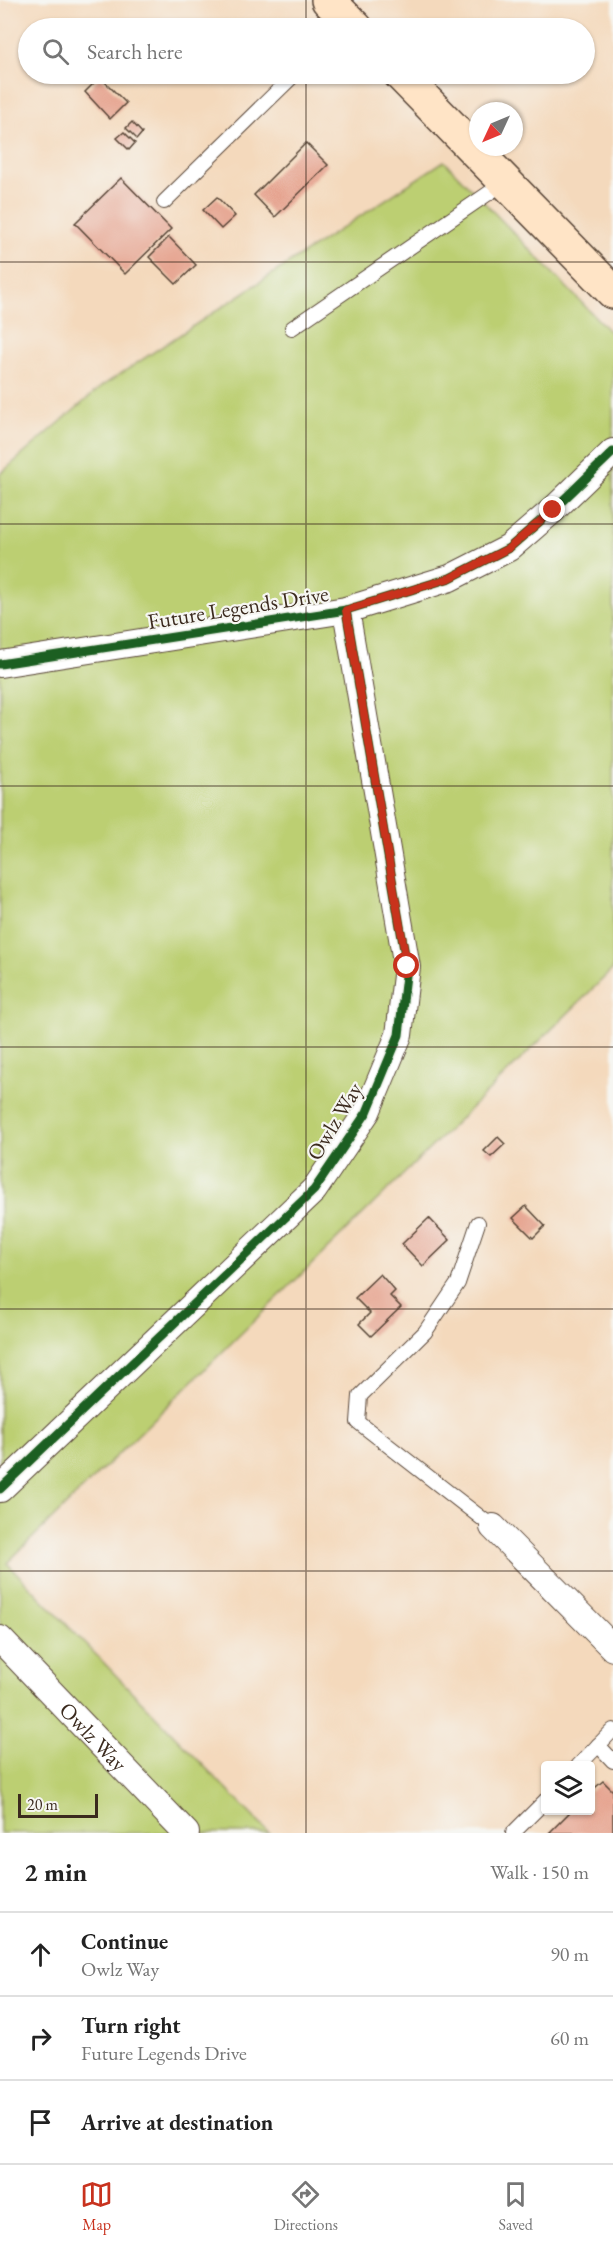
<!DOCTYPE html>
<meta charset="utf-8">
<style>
body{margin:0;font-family:"EB Garamond",serif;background:#f2f2f2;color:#222}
.controls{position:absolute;right:18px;bottom:18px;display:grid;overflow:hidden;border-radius:6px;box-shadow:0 2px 4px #0004}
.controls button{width:54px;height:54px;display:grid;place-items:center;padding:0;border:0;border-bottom:2px solid #e0e0e0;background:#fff;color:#222;font:30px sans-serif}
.compass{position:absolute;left:469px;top:102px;width:54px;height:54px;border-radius:50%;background:#fff;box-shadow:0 2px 4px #0004;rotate:226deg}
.scale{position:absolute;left:18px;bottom:15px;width:80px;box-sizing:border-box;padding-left:6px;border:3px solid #3b2a1e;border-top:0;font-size:16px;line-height:21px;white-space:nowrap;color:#3b2a1e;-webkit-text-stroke:4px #f6f6f2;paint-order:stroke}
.stop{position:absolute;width:18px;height:18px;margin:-14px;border:4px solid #c8321e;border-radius:50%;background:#fff}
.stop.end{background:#c8321e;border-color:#fff;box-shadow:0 2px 6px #0008}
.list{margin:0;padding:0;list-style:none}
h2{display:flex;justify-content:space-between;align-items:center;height:78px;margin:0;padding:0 24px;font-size:26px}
h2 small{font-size:20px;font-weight:400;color:#767676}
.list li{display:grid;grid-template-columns:39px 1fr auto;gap:18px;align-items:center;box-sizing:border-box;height:84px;padding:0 24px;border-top:2px solid #e0e0e0}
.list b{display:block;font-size:22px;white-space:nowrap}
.list p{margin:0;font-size:20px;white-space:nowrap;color:#767676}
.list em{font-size:20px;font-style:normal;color:#767676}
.icon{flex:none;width:33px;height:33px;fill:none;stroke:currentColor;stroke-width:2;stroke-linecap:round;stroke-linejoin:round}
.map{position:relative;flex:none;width:613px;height:1833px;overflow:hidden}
.search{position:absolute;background:#fff;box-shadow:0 2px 4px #0004;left:18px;right:18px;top:18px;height:66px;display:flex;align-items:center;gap:15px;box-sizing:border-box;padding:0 21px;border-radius:33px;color:#767676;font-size:22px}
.sheet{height:330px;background:#fff}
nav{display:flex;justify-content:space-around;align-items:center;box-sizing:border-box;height:84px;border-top:2px solid #e0e0e0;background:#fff;font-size:16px;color:#767676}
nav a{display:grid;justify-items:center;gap:3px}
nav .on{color:#c8321e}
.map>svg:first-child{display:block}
.green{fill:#bccf72;stroke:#7c7c48;stroke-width:1.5}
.building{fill:#e6a490}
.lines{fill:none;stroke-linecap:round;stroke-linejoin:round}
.lane-casing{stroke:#574436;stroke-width:16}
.street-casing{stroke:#574436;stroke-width:28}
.secondary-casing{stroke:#574436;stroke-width:36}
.lane{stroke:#fff;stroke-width:14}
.street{stroke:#fff;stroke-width:26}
.secondary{stroke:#ffe4c6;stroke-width:33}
.cycleway-casing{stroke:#f6f6f2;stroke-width:13}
.cycleway{stroke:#1b5e20;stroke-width:9}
.route{stroke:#c8321e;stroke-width:8}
.grid{fill:none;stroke:#3b2a1e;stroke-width:1.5;stroke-opacity:0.55}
.labels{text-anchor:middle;stroke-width:4.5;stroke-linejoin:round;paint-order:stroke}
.street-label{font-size:22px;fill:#3b2a1e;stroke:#f6f6f2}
</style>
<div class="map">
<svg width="613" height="1833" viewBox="0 0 613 1833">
<rect width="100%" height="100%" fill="#f6f6f2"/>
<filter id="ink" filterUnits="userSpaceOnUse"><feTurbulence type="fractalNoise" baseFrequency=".0167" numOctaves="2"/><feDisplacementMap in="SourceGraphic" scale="12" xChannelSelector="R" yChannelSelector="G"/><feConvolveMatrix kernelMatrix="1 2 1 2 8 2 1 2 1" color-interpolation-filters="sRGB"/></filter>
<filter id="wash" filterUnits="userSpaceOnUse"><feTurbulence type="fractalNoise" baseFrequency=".008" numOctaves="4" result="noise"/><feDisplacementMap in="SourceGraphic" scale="24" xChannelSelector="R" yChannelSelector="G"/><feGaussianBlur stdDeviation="1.35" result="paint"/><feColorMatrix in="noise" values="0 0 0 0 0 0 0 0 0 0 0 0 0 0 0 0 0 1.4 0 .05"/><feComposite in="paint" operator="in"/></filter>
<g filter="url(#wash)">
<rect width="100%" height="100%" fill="#f4d9bc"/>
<!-- green -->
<path class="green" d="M444,161l169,174v634l-606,594 262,270h-269v-1359l102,-88z"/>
<g id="blocks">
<!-- building -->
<g class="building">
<path d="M100,77l26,26 -16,16 -25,-27z"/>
<path d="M132,122l10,11 -5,6 -11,-11z"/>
<path d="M124,132l11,11 -6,7 -12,-12z"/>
<path d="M306,143l22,22 -53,52 -21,-22z"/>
<path d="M121,178l50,51 -46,45 -50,-51z"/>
<path d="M217,197l18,19 -14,13 -18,-19z"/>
<path d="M169,237l27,28 -20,19 -27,-27z"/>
<path d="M498,1137l7,7 -14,13 -7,-6z"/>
<path d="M526,1206l19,20 -12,12 -20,-20z"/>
<path d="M429,1218l21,22 -27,26 -21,-22z"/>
<path d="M380,1274l15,17 -5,5 11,11 -30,29 -12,-12 11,-11 -15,-15z"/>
<path d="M603,1781l10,10v42h-64l23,-23h18v-18z"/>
</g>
</g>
</g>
<g filter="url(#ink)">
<use href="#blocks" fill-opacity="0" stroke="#574436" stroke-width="1.5"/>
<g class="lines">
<defs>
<g id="lane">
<path d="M164,202l131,-128"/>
<path d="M292,328l213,-146"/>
<path d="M478,1223l-20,60 -33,49 -65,64 -2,26 135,105"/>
<path d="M598,1745l15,16"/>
<path d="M578,1766l35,-36"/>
<path d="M513,1833l33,-33"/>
</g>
<g id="street">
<path d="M0,664l346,-54 104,-32 59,-30 44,-38 60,-58"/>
<path d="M0,1489l314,-299 53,-78 32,-77 8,-68 -61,-357"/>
<path d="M493,1527l120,121"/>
<path id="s1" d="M0,1639l186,194"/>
</g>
<g id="secondary">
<path d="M328,0l28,28"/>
<path d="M400,74l213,218"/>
</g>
</defs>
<!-- lane casing -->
<use href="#lane" class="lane-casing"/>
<!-- street casing -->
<use href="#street" class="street-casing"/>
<!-- secondary casing -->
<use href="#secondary" class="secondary-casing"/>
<!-- lane -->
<use href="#lane" class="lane"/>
<!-- street -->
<use href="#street" class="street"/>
<!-- secondary -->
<use href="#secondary" class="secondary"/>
<defs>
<g id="cycleway">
<path d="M0,664l346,-54 104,-32 59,-30 44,-38 60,-58"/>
<path d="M0,1489l314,-299 53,-78 32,-77 8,-68 -61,-357"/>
</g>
</defs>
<!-- cycleway casing -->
<use href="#cycleway" class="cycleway-casing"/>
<!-- cycleway -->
<use href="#cycleway" class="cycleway"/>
</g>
</g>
<g class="lines" filter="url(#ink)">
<!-- route -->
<path class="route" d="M407,966l-61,-356 104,-32 59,-30 44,-38"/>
</g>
<!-- grid -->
<path class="grid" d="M306,0v28M306,74v1759M0,262h613M0,524h613M0,786h613M0,1047h613M0,1309h613M0,1571h613"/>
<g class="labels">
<!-- street labels -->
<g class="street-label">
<text transform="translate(238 607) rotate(-9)" y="8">Future Legends Drive</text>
<text transform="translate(334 1121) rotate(-59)" y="8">Owlz Way</text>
<text dy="8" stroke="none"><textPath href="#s1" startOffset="135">Owlz Way</textPath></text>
</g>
</g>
</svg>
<div class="controls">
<button><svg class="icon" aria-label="layers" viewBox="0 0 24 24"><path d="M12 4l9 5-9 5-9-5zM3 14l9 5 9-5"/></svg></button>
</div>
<svg class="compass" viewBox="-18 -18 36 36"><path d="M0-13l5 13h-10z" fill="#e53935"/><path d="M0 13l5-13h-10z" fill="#767676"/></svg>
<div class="scale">20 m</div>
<div class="stop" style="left:407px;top:966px"></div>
<div class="stop end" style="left:553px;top:510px"></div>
<div class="search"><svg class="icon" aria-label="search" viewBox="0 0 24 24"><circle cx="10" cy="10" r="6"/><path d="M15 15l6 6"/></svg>Search here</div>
</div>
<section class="sheet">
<h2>2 min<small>Walk · 150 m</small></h2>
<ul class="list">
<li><svg class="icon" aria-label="ahead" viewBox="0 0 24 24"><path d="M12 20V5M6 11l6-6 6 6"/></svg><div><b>Continue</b><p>Owlz Way</p></div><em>90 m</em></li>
<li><svg class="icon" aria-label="right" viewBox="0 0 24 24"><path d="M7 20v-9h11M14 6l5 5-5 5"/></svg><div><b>Turn right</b><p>Future Legends Drive</p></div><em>60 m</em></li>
<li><svg class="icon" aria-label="arrive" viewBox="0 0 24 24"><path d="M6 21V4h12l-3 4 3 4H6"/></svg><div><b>Arrive at destination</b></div></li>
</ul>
</section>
<nav>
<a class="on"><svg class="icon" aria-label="map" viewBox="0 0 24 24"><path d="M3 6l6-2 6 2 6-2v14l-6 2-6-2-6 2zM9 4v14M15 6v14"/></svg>Map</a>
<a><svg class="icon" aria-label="directions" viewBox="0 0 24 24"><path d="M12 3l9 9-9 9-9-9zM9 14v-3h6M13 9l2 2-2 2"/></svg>Directions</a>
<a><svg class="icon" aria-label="saved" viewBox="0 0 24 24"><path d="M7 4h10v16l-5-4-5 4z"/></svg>Saved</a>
</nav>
